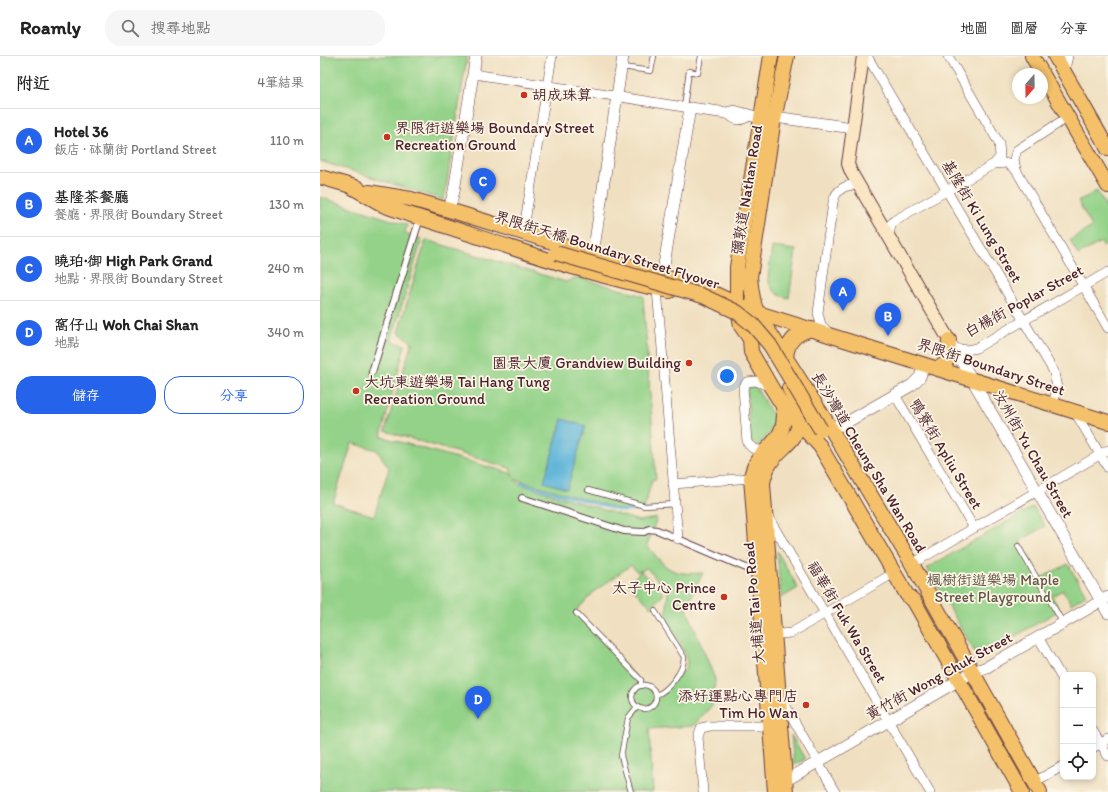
<!DOCTYPE html>
<html lang="zh-TW">
<meta charset="utf-8">
<style>
body{margin:0;font-family:Itim,"LXGW WenKai TC",sans-serif;background:#f6f6f6;color:#222}
.controls{position:absolute;right:12px;bottom:12px;display:grid;overflow:hidden;border-radius:8px;box-shadow:0 2px 6px #0003}
.controls button{width:36px;height:36px;display:grid;place-items:center;padding:0;border:0;border-bottom:1px solid #e0e0e0;background:#fff;color:#222;font:20px sans-serif}
.compass{position:absolute;left:692px;top:12px;width:36px;height:36px;border-radius:50%;background:#fff;box-shadow:0 2px 6px #0003;rotate:200deg}
.you{position:absolute;left:407px;top:320px;width:14px;height:14px;margin:-10px;border:3px solid #fff;border-radius:50%;background:#1a73e8;box-shadow:0 0 0 6px #1a73e833}
.badge{display:grid;place-items:center;width:26px;height:26px;border-radius:50%;background:#2563eb;color:#fff;font-size:13px;font-weight:700}
.pin{position:absolute;translate:-50% -33px;filter:drop-shadow(0 1px 2px #0008)}
.pin::after{content:'';position:absolute;top:21px;width:14px;height:12px;background:inherit;clip-path:polygon(0 0,100% 0,50% 100%)}
.list{margin:0;padding:0;list-style:none}
h2{display:flex;justify-content:space-between;align-items:center;height:52px;margin:0;padding:0 16px;font-size:17px}
h2 small{font-size:13px;font-weight:400;color:#767676}
.list li{display:grid;grid-template-columns:26px 1fr auto;gap:12px;align-items:center;box-sizing:border-box;height:64px;padding:0 16px;border-top:1px solid #e0e0e0}
.list b{display:block;font-size:15px;white-space:nowrap}
.list p{margin:0;font-size:13px;white-space:nowrap;color:#767676}
.list em{font-size:13px;font-style:normal;color:#767676}
.actions{display:flex;gap:8px;padding:12px 16px}
.actions a{flex:1;padding:9px 0;border:1px solid #2563eb;border-radius:16px;text-align:center;font-size:14px;color:#2563eb}
.actions .main{background:#2563eb;color:#fff}
.icon{flex:none;width:22px;height:22px;fill:none;stroke:currentColor;stroke-width:2;stroke-linecap:round;stroke-linejoin:round}
.map{position:relative;flex:none;width:788px;height:736px;overflow:hidden}
header{display:flex;align-items:center;gap:24px;box-sizing:border-box;height:56px;padding:0 20px;background:#fff;border-bottom:1px solid #e0e0e0}
header strong{font-size:19px}
nav{display:flex;gap:22px;margin-inline-start:auto;font-size:14px}
.search{width:280px;height:36px;background:#f6f6f6;display:flex;align-items:center;gap:10px;box-sizing:border-box;padding:0 14px;border-radius:16px;color:#767676;font-size:15px}
main{display:flex}
aside{flex:1;background:#fff}
.map>svg:first-child{display:block}
.green{fill:#93d288;stroke:#6e785a;fill-rule:evenodd}
.water{fill:#5bb4d8;stroke:#526a82}
.lines{fill:none;stroke-linecap:round;stroke-linejoin:round}
.stream{stroke:#5bb4d8;stroke-width:2.5}
.service-casing{stroke:#633c42;stroke-width:6}
.pedestrian-casing{stroke:#633c42;stroke-width:8}
.minor-casing{stroke:#633c42;stroke-width:10}
.tertiary-casing{stroke:#633c42;stroke-width:12}
.secondary-casing{stroke:#633c42;stroke-width:14}
.primary-casing{stroke:#633c42;stroke-width:16}
.service{stroke:#fff;stroke-width:4.5}
.pedestrian{stroke:#fff;stroke-width:6}
.minor{stroke:#fff;stroke-width:9}
.tertiary{stroke:#fff;stroke-width:11}
.secondary{stroke:#fbe6c3;stroke-width:12}
.primary{stroke:#f4c16a;stroke-width:14}
.primary-bridge-casing{stroke:#633c42;stroke-width:16;stroke-linecap:butt}
.primary-bridge{stroke:#f4c16a;stroke-width:14}
.poi-dot{fill:#c8321e;stroke:#fcf5e5;stroke-width:1.5}
.labels{text-anchor:middle;stroke-width:3.5;stroke-linejoin:round;paint-order:stroke}
.poi-label{font-size:15px;fill:#4a1f2b;stroke:#fcf5e5;text-anchor:start}
.street-label{font-size:15px;fill:#4a1f2b;stroke:#fcf5e5}
.park-label{font-size:15px;fill:#605547;stroke:#fcf5e5}
</style>
<header>
<strong>Roamly</strong>
<div class="search"><svg class="icon" aria-label="search" viewBox="0 0 24 24"><circle cx="10" cy="10" r="6"/><path d="M15 15l6 6"/></svg>搜尋地點</div>
<nav><a>地圖</a><a>圖層</a><a>分享</a></nav>
</header>
<main>
<aside>
<h2>附近<small>4筆結果</small></h2>
<ul class="list">
<li><span class="badge">A</span><div><b>Hotel 36</b><p>飯店 · 砵蘭街 Portland Street</p></div><em>110 m</em></li>
<li><span class="badge">B</span><div><b>基隆茶餐廳</b><p>餐廳 · 界限街 Boundary Street</p></div><em>130 m</em></li>
<li><span class="badge">C</span><div><b>曉珀·御 High Park Grand</b><p>地點 · 界限街 Boundary Street</p></div><em>240 m</em></li>
<li><span class="badge">D</span><div><b>窩仔山 Woh Chai Shan</b><p>地點</p></div><em>340 m</em></li>
</ul>
<div class="actions"><a class="main">儲存</a><a>分享</a></div>
</aside>
<div class="map">
<svg width="788" height="736" viewBox="0 0 788 736">
<rect width="100%" height="100%" fill="#fcf5e5"/>
<filter id="ink" filterUnits="userSpaceOnUse"><feTurbulence type="fractalNoise" baseFrequency=".025" numOctaves="2"/><feDisplacementMap in="SourceGraphic" scale="8" xChannelSelector="R" yChannelSelector="G"/><feConvolveMatrix kernelMatrix="1 2 1 2 8 2 1 2 1" color-interpolation-filters="sRGB"/></filter>
<filter id="wash" filterUnits="userSpaceOnUse"><feTurbulence type="fractalNoise" baseFrequency=".012" numOctaves="4" result="noise"/><feDisplacementMap in="SourceGraphic" scale="16" xChannelSelector="R" yChannelSelector="G"/><feGaussianBlur stdDeviation="0.9" result="paint"/><feColorMatrix in="noise" values="0 0 0 0 0 0 0 0 0 0 0 0 0 0 0 0 0 1.4 0 .05"/><feComposite in="paint" operator="in"/></filter>
<g filter="url(#wash)">
<rect width="100%" height="100%" fill="#f0e0c1"/>
<!-- green -->
<g class="green">
<path d="M0,0h147l-23,144 -124,-39z"/>
<path d="M777,135l11,19v34l-5,2 -2,-4 -23,13 -8,-15 22,-13 -14,-26z"/>
<path d="M0,141l87,28 -2,8 17,6 -31,102 14,4 -24,91 5,2 124,35 3,4 -3,-9 -125,-37 27,-89 -14,-10 28,-92 140,42 11,-5 66,19 13,183 -4,1 -8,29 -22,1 -108,-31 6,5 119,37 18,-3 -10,27c20,25 23,30 56,28l-17,34 29,72 -2,25 -20,22 -44,3 4,63h-333zM32,387l25,7 12,18 -15,48 -41,-13zM311,509l6,7 10,-4 21,24 -2,27 17,30 4,13 -1,6 -27,29c-31,-25 -56,-56 -84,-85l20,-21z"/>
<path d="M452,191l24,3 -7,48c-12,-2 -18,-8 -21,-19z"/>
<path d="M432,330l4,2 18,29 -2,13 -14,16 -8,-5 -3,-53z"/>
<path d="M713,451l12,19 -25,15 21,37 27,-14 18,31 -15,9 -8,-14 -11,6 8,14 -82,48 -51,-90z"/>
<path d="M457,495l21,37 -17,10z"/>
<path d="M321,515l23,23 -13,13 -23,-23z"/>
<path d="M471,679l14,24 -11,6z"/>
</g>
<!-- water -->
<path class="water" d="M242,363l24,7 -19,63 -23,-7z"/>
<g class="lines">
<!-- stream -->
<path class="stream" d="M201,427l100,28 36,-1"/>
</g>
</g>
<g filter="url(#ink)">
<g class="lines">
<defs>
<g id="service">
<path d="M302,11l29,4 3,-15"/>
<path d="M364,51l5,-36 9,2 3,-17"/>
<path d="M268,434l57,16 30,-2"/>
<path d="M698,490l45,77"/>
<path d="M335,555l29,46c0,14 -16,34 -28,38"/>
<path d="M256,557l65,67v6"/>
<circle cx="324" cy="641" r="12"/>
<path d="M311,736l-10,-36 7,-38 9,-11"/>
</g>
<g id="pedestrian">
<path d="M52,316l48,-154"/>
<path d="M202,442l102,33 20,1 5,-3 8,1 101,43"/>
</g>
<g id="minor">
<path d="M547,0l187,316 3,16 -4,17"/>
<path d="M744,17l4,-17"/>
<path d="M154,18l216,34"/>
<path d="M407,57c8,8 13,9 22,3"/>
<path d="M674,108l13,-1 9,7 92,158"/>
<path d="M696,114l-2,-11 3,-9 51,-33"/>
<path d="M203,178l29,-178"/>
<path d="M569,181l2,-13 4,-4 99,-56 6,-7 -1,-14 -51,-87"/>
<path d="M337,233l21,250"/>
<path d="M510,278l-9,-9 -3,-12 15,-111c3,-13 14,-19 26,-16"/>
<path d="M633,292l14,2 9,-2 132,-76"/>
<path d="M575,339l79,133"/>
<path d="M755,356l33,56"/>
<path d="M447,392c-8,4 -15,2 -20,-6l-4,-54 4,-6 9,-1 15,6"/>
<path d="M353,428l78,-6"/>
<path d="M447,459l163,277"/>
<path d="M592,508l196,-114"/>
<path d="M453,571l7,7 11,-1 103,-60"/>
<path d="M718,581l25,43"/>
<path d="M461,642l54,94"/>
<path d="M773,675l15,25"/>
<path d="M773,692l15,-9"/>
<path d="M714,726l29,-16"/>
<path d="M383,736l-5,-55 3,-9 9,-2h60"/>
</g>
<g id="tertiary">
<path d="M455,61l78,11"/>
<path d="M129,154l5,-19 22,-135"/>
<path d="M272,205l31,-205"/>
<path d="M342,221l28,-169 37,5 7,-2 26,7"/>
<path d="M629,284l159,273"/>
<path d="M508,368l7,2 7,-1 70,-40 8,-8 4,-13"/>
<path d="M465,725l188,-109 14,-5 121,-70"/>
</g>
<path id="secondary" d="M543,0l-15,108 3,8 98,168"/>
<g id="primary">
<path d="M451,0l-34,211v36l4,23 9,13 1,13 20,35 12,19 37,40 87,149 7,6 108,191"/>
<path d="M467,0l-14,69 -23,152c3,29 5,36 22,59l56,88 84,140 128,228"/>
<path d="M712,0l76,130"/>
<path d="M735,0l53,93"/>
<path d="M0,121l38,11"/>
<path d="M30,130l35,20 20,7c87,27 174,61 265,78"/>
<path d="M49,136l42,7 38,11 258,80 36,17"/>
<path d="M432,255l356,111"/>
<path d="M466,302c1,-17 10,-25 26,-29"/>
<path d="M617,312c15,-5 11,-15 12,-28"/>
<path d="M455,736l-24,-314c5,-34 39,-32 32,-72"/>
<path d="M466,736l-23,-308c5,-45 58,-36 26,-96"/>
</g>
</defs>
<!-- service casing -->
<use href="#service" class="service-casing"/>
<!-- pedestrian casing -->
<use href="#pedestrian" class="pedestrian-casing"/>
<!-- minor casing -->
<use href="#minor" class="minor-casing"/>
<!-- tertiary casing -->
<use href="#tertiary" class="tertiary-casing"/>
<!-- secondary casing -->
<use href="#secondary" class="secondary-casing"/>
<!-- primary casing -->
<use href="#primary" class="primary-casing"/>
<!-- service -->
<use href="#service" class="service"/>
<!-- pedestrian -->
<use href="#pedestrian" class="pedestrian"/>
<!-- minor -->
<use href="#minor" class="minor"/>
<!-- tertiary -->
<use href="#tertiary" class="tertiary"/>
<!-- secondary -->
<use href="#secondary" class="secondary"/>
<!-- primary -->
<use href="#primary" class="primary"/>
<defs>
<path id="primary-bridge" d="M236,197l147,43 34,16 16,13 17,20 51,85"/>
</defs>
<!-- primary-bridge casing -->
<use href="#primary-bridge" class="primary-bridge-casing"/>
<!-- primary-bridge -->
<use href="#primary-bridge" class="primary-bridge"/>
</g>
</g>
<!-- markers -->
<g class="poi-dot">
<circle cx="204" cy="39" r="4"/>
<circle cx="67" cy="81" r="4"/>
<circle cx="369" cy="307" r="4"/>
<circle cx="36" cy="335" r="4"/>
<circle cx="404" cy="541" r="4"/>
<circle cx="486" cy="649" r="4"/>
</g>
<g class="labels">
<!-- poi labels -->
<g class="poi-label">
<text x="212" y="44">胡成珠算</text>
<text x="75" y="77">界限街遊樂場 Boundary Street<tspan x="75" dy="17">Recreation Ground</tspan></text>
<text x="361" y="312" text-anchor="end">園景大廈 Grandview Building</text>
<text x="44" y="331">大坑東遊樂場 Tai Hang Tung<tspan x="44" dy="17">Recreation Ground</tspan></text>
<text x="396" y="537" text-anchor="end">太子中心 Prince<tspan x="396" dy="17">Centre</tspan></text>
<text x="478" y="645" text-anchor="end">添好運點心專門店<tspan x="478" dy="17">Tim Ho Wan</tspan></text>
</g>
<!-- street labels -->
<g class="street-label">
<text transform="translate(427 134) rotate(-81)" y="5">彌敦道 Nathan Road</text>
<text transform="translate(662 165) rotate(59)" y="5">基隆街 Ki Lung Street</text>
<text transform="translate(287 194) rotate(17)" y="5">界限街天橋 Boundary Street Flyover</text>
<text transform="translate(704 245) rotate(-29)" y="5">白楊街 Poplar Street</text>
<text transform="translate(671 311) rotate(18)" y="5">界限街 Boundary Street</text>
<text transform="translate(626 398) rotate(59)" y="5">鴨寮街 Apliu Street</text>
<text transform="translate(713 398) rotate(60)" y="5">汝州街 Yu Chau Street</text>
<text transform="translate(549 406) rotate(59)" y="5">長沙灣道 Cheung Sha Wan Road</text>
<text transform="translate(434 547) rotate(-95)" y="5">大埔道 Tai Po Road</text>
<text transform="translate(527 566) rotate(59)" y="5">福華街 Fuk Wa Street</text>
<text transform="translate(619 620) rotate(-29)" y="5">黃竹街 Wong Chuk Street</text>
</g>
<!-- park labels -->
<g class="park-label">
<text x="673" y="529">楓樹街遊樂場 Maple<tspan x="673" dy="17">Street Playground</tspan></text>
</g>
</g>
</svg>
<div class="controls">
<button>+</button>
<button>−</button>
<button><svg class="icon" aria-label="locate" viewBox="0 0 24 24"><circle cx="12" cy="12" r="6"/><path d="M12 2v4M12 18v4M2 12h4M18 12h4"/></svg></button>
</div>
<svg class="compass" viewBox="-18 -18 36 36"><path d="M0-13l5 13h-10z" fill="#e53935"/><path d="M0 13l5-13h-10z" fill="#767676"/></svg>
<div class="you"></div>
<div class="pin badge" style="left:523px;top:255px">A</div>
<div class="pin badge" style="left:568px;top:280px">B</div>
<div class="pin badge" style="left:163px;top:145px">C</div>
<div class="pin badge" style="left:158px;top:663px">D</div>
</div>
</main>
